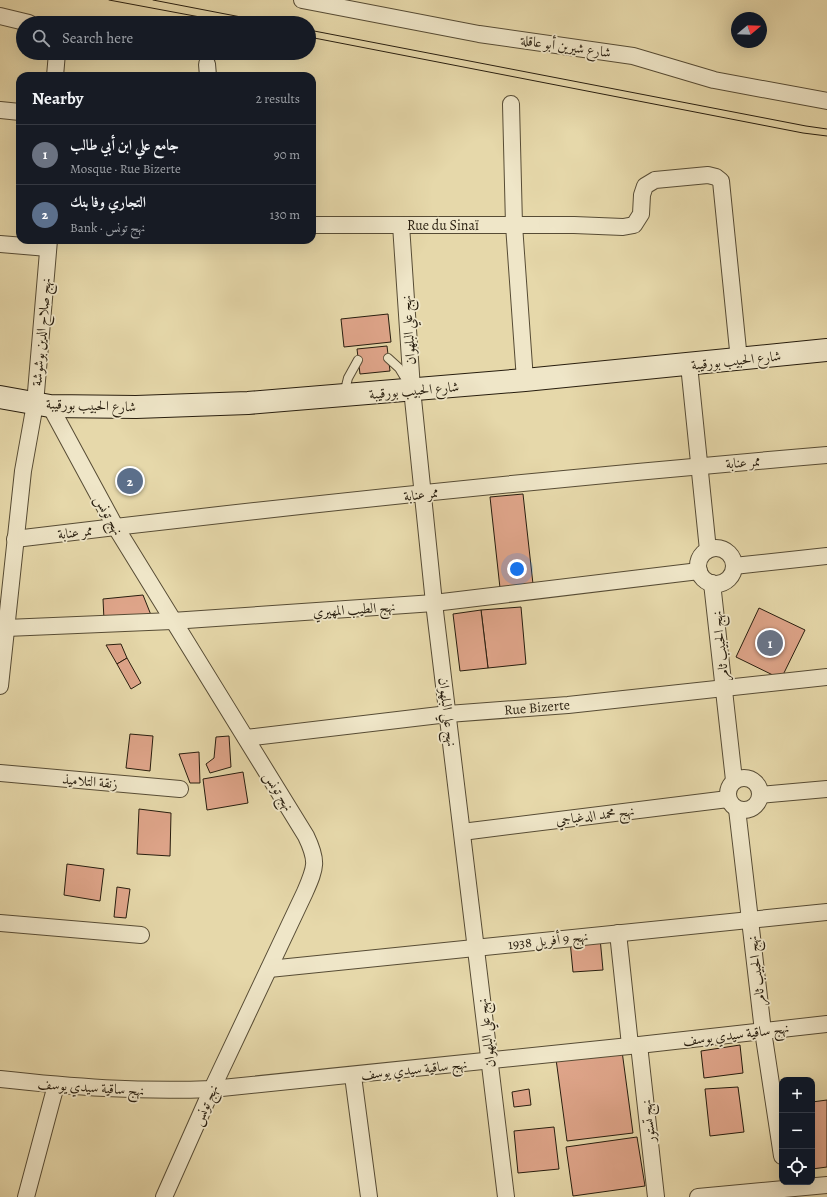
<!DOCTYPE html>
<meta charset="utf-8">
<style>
body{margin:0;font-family:Alegreya,Amiri,serif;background:#20242c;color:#f1f3f6}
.controls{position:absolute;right:12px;bottom:12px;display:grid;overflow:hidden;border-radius:8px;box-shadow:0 4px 16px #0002}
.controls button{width:36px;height:36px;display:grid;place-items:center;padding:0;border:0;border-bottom:1px solid #363941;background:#171b24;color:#f1f3f6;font:20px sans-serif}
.compass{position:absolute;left:731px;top:12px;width:36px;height:36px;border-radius:50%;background:#171b24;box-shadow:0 4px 16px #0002;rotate:71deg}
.you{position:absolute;left:517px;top:569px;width:14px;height:14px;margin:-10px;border:3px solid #fff;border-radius:50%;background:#1a73e8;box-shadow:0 0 0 6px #1a73e833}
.badge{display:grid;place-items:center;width:26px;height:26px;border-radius:50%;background:#c59692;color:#fff;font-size:13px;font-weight:700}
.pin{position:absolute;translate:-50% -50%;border:2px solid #fff;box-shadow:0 1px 4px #0006}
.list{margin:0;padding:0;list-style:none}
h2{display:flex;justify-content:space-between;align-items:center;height:52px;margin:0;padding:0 16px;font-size:17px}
h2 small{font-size:13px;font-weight:400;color:#9ea1a6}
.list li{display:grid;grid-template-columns:26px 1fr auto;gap:12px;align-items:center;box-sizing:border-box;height:60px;padding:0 16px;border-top:1px solid #363941}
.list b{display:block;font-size:15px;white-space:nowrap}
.list p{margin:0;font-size:13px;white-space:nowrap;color:#9ea1a6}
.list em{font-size:13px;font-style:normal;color:#9ea1a6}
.icon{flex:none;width:22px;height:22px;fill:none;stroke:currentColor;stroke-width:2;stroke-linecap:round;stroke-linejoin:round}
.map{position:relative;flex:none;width:827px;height:1197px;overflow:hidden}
.search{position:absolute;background:#171b24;box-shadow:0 4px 16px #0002;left:16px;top:16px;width:300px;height:44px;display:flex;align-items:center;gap:10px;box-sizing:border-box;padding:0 14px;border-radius:22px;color:#9ea1a6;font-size:15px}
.panel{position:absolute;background:#171b24;box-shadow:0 4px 16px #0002;left:16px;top:72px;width:300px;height:172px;border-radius:12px}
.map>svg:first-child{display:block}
.building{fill:#dfa58a;stroke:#271d0e}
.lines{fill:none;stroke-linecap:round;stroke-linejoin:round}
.lane-casing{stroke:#574c35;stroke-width:10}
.street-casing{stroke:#574c35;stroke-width:18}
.secondary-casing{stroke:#271d0e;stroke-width:24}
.lane{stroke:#efe6c8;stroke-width:8}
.street{stroke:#efe6c8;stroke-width:16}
.secondary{stroke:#efe6c8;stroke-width:22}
.tram{stroke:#271d0e;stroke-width:1}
.labels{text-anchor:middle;stroke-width:3.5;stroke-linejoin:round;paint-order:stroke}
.street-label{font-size:14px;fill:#271d0e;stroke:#efe6c8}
</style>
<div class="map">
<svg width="827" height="1197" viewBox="0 0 827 1197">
<rect width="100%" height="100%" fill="#e6d8aa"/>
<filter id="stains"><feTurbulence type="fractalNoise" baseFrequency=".005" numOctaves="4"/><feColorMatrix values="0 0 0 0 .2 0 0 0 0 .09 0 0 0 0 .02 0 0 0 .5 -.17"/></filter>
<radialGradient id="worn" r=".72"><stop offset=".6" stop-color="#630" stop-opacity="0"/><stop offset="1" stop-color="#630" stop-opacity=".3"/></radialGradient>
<!-- building -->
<g class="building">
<path d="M388,314l3,28 -47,5 -3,-28z"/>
<path d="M387,346l3,25 -30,3 -3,-25z"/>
<path d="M523,494l10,90 -33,4 -10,-91z"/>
<path d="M143,595l8,20 -47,5 -1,-21z"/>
<path d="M521,607l5,57 -38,4 -7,-58z"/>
<path d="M759,608l46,22 -24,49 -45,-22z"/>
<path d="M481,610l7,58 -28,3 -7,-57z"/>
<path d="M121,644l6,14 -10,6 -11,-19z"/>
<path d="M127,658l14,25 -10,6 -14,-25z"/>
<path d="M130,734l23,2 -3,35 -24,-3z"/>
<path d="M229,736l2,31 -21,6 -4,-9 8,-6 2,-21z"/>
<path d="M199,752l1,31h-10l-11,-29z"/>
<path d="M243,772l5,31 -41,7 -4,-31z"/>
<path d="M139,809l32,4 -1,43 -33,-2z"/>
<path d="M67,864l37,5 -4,32 -36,-6z"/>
<path d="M117,887l13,2 -4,29 -12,-1z"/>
<path d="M600,938l3,32 -30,2 -3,-31z"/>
<path d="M740,1045l3,28 -39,5 -3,-27z"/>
<path d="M622,1051l11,82 -66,8 -11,-82z"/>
<path d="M738,1087l6,45 -34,4 -5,-47z"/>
<path d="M529,1089l2,16 -17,2 -2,-15z"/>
<path d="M827,1100v67l-15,2v-67z"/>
<path d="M554,1127l5,42 -41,4 -4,-42z"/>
<path d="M637,1137l8,49 -72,10 -7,-49z"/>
</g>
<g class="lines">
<defs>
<g id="lane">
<path d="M388,358l11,10 9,15"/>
<path d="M344,394l4,-16 10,-18"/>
</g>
<g id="street">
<path d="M302,0l177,34 154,22 81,24 113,21"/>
<path d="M0,16l29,7"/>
<path d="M207,64l1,12"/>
<path d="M55,76l2,-23"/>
<path d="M511,104l3,121 11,155"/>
<path d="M0,110l20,2"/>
<path d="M312,225h262l49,2 11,-2 7,-11 1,-19 3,-9 10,-6 53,-5 8,2 5,4 18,179"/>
<path d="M401,225l11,164 22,214 72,594"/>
<path d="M0,244l48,4"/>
<path d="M689,365l19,185"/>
<path d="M50,406l65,120 191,310c12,25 10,31 -1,56l-93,197 -48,108"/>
<path d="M15,539c270,-33 541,-61 812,-84"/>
<circle cx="716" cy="566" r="18"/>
<path d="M734,566l93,-10"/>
<path d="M712,583l22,197"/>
<path d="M6,628l166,-7 262,-18 265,-32"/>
<path d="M0,686l23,-215 12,-67 14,-164"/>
<path d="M246,738l202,-24 120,-9 259,-28"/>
<path d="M0,773l180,16"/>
<circle cx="744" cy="794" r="16"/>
<path d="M760,795l67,-6"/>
<path d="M737,809l26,222 19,125"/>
<path d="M462,832l266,-33"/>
<path d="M0,923l141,12"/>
<path d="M618,933l12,112"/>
<path d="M269,969l558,-57"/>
<path d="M639,1045l17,152"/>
<path d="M353,1076l16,121"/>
<path d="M0,1079c72,8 139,13 212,10l427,-44 188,-21"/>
<path d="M26,1197l30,-112"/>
<path d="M698,1197l129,-12"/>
</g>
<path id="secondary" d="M0,397l50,9 86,1 112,-4 277,-23 302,-30"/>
</defs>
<!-- lane casing -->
<use href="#lane" class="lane-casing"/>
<!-- street casing -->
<use href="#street" class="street-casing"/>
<!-- secondary casing -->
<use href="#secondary" class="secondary-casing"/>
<!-- lane -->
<use href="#lane" class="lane"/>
<!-- street -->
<use href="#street" class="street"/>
<!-- secondary -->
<use href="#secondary" class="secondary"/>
<!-- tram -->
<g class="tram">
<path d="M109,0l123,23"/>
<path d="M153,0l119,23"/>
<path d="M309,30l497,96 21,3"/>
<path d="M309,37l494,96 24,3"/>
</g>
</g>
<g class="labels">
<!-- street labels -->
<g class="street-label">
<text transform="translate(566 46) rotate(8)" y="5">شارع شيرين أبو عاقلة</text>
<text x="443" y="230">Rue du Sinaï</text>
<text transform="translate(408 330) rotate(-94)" y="5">نهج علي البلهوان</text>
<text transform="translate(41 332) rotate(-85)" y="5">نهج صلاح الدين بوشوشة</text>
<text transform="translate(736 360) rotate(-6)" y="5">شارع الحبيب بورقيبة</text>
<text transform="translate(414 390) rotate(-5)" y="5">شارع الحبيب بورقيبة</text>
<text transform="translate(91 405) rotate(2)" y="5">شارع الحبيب بورقيبة</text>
<text transform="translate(743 462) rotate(-5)" y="5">ممر عنابة</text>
<text transform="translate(421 494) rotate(-7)" y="5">ممر عنابة</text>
<text transform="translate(109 515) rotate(61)" y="5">نهج تونس</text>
<text transform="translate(75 532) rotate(-7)" y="5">ممر عنابة</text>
<text transform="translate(354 609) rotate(-4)" y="5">نهج الطيب المهيري</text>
<text transform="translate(720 646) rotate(-96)" y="5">نهج الحبيب ثامر</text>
<text transform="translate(537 707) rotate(-5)" y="5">Rue Bizerte</text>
<text transform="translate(448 712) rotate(83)" y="5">نهج علي البلهوان</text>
<text transform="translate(90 781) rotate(5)" y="5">زنقة التلاميذ</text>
<text transform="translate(279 791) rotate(58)" y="5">نهج تونس</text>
<text transform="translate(595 815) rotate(-7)" y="5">نهج محمد الدغباجي</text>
<text transform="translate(548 940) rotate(-6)" y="5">نهج 9 أفريل 1938</text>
<text transform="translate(756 971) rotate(-97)" y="5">نهج الحبيب ثامر</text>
<text transform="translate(486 1033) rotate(-97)" y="5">نهج علي البلهوان</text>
<text transform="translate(736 1034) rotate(-7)" y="5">نهج ساقية سيدي يوسف</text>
<text transform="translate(414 1069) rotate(-6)" y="5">نهج ساقية سيدي يوسف</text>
<text transform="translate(91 1087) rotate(4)" y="5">نهج ساقية سيدي يوسف</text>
<text transform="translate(205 1105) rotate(-66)" y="5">نهج تونس</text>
<text transform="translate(648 1121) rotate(-96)" y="5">نهج تستور</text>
</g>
</g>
<rect width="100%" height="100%" filter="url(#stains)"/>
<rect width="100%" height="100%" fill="url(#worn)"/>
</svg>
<div class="controls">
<button>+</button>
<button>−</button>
<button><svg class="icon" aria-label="locate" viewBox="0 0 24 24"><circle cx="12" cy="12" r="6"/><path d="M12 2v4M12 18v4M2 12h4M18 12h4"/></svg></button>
</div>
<svg class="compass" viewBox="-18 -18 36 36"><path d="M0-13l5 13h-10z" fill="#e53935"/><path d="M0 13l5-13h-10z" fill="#9ea1a6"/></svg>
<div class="you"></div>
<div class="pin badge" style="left:770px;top:643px;background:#6b7280">1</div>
<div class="pin badge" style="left:130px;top:481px;background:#5c6f8a">2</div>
<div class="search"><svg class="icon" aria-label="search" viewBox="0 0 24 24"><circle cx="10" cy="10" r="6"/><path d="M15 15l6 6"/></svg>Search here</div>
<section class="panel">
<h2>Nearby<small>2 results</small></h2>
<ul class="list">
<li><span class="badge" style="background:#6b7280">1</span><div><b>جامع علي ابن أبي طالب</b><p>Mosque · Rue Bizerte</p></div><em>90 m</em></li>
<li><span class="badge" style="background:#5c6f8a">2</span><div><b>التجاري وفا بنك</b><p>Bank · نهج تونس</p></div><em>130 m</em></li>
</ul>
</section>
</div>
